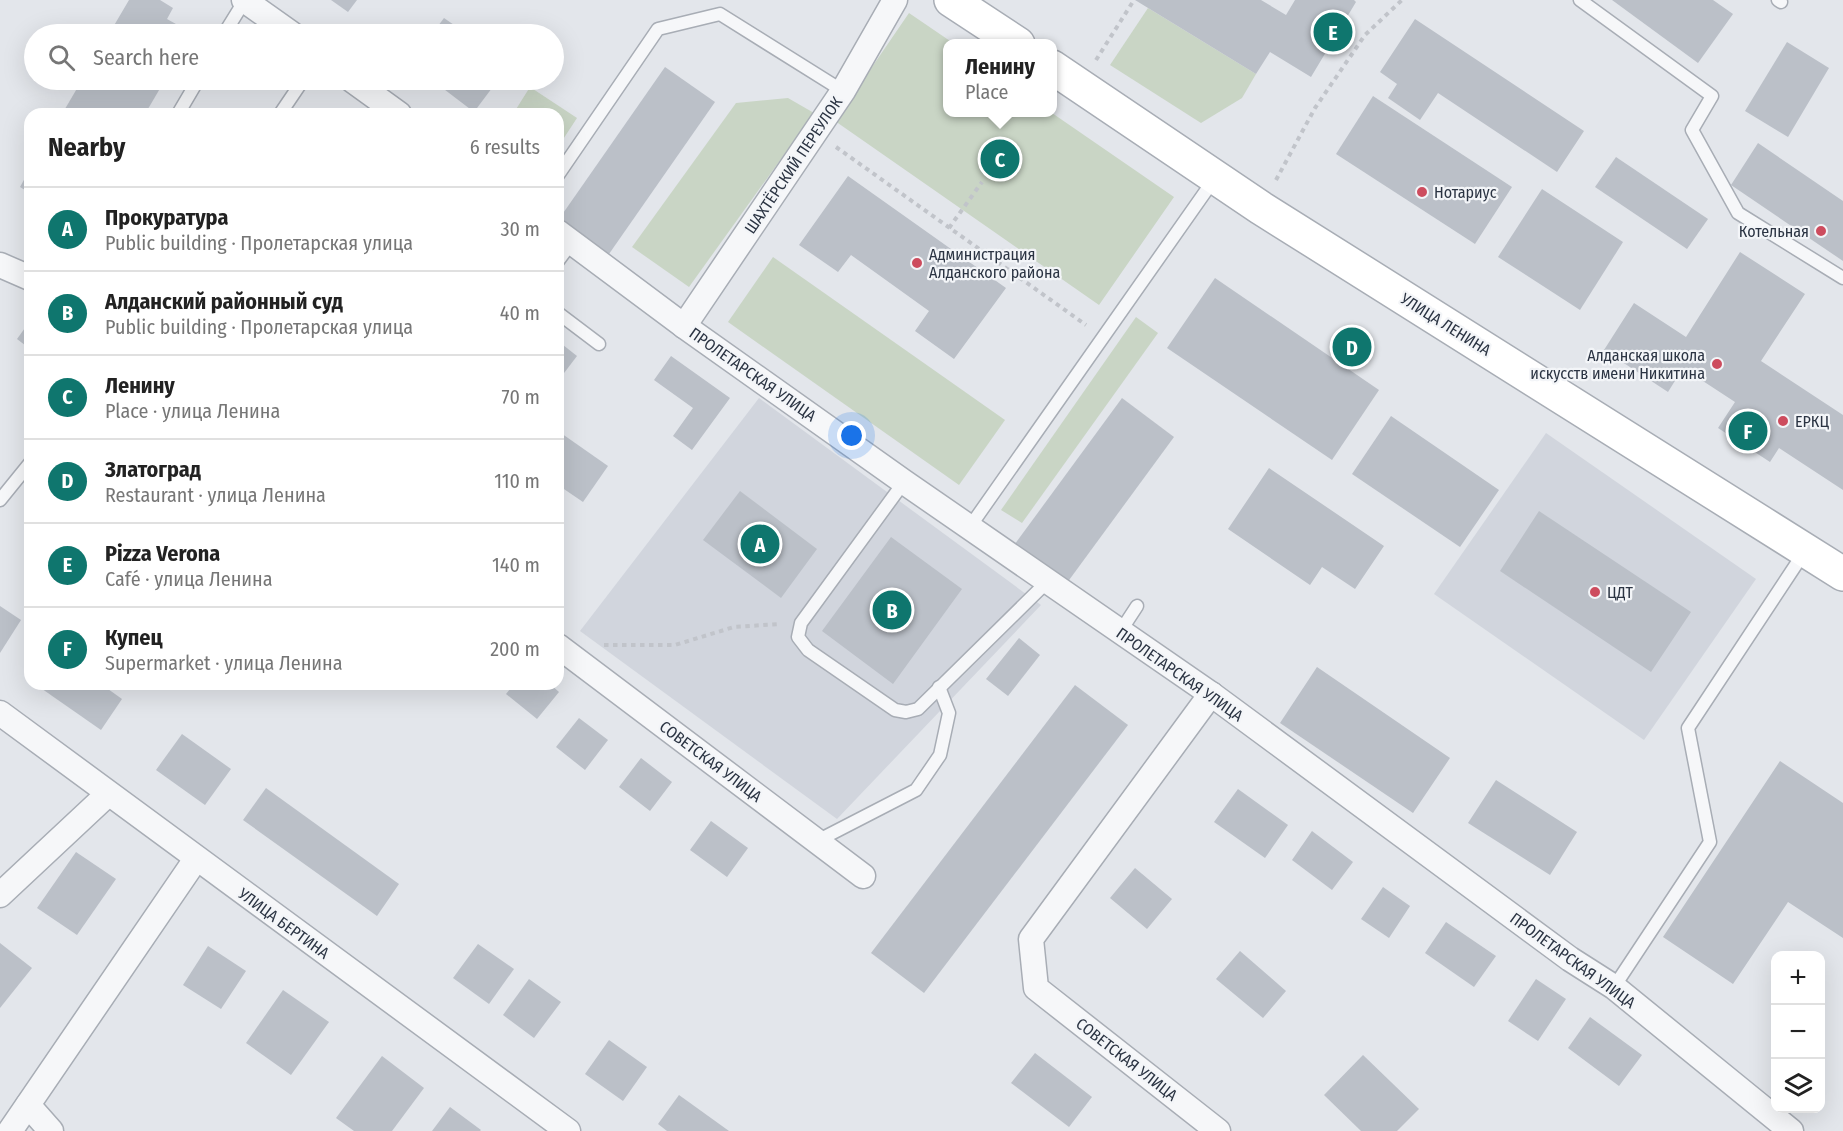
<!DOCTYPE html>
<meta charset="utf-8">
<style>
body{margin:0;font-family:"Fira Sans Condensed",sans-serif;background:#f2f2f2;color:#222}
.controls{position:absolute;right:18px;bottom:18px;display:grid;overflow:hidden;border-radius:12px;box-shadow:0 6px 24px #0002}
.controls button{width:54px;height:54px;display:grid;place-items:center;padding:0;border:0;border-bottom:2px solid #e0e0e0;background:#fff;color:#222;font:30px sans-serif}
.you{position:absolute;left:852px;top:436px;width:21px;height:21px;margin:-15px;border:4px solid #fff;border-radius:50%;background:#1a73e8;box-shadow:0 0 0 9px #1a73e833}
.badge{display:grid;place-items:center;width:39px;height:39px;border-radius:50%;background:#0f766e;color:#fff;font-size:20px;font-weight:700}
.pin{position:absolute;translate:-50% -50%;border:3px solid #fff;box-shadow:0 2px 6px #0006}
.popup{position:absolute;left:943px;top:39px;width:114px;height:78px;box-sizing:border-box;display:grid;place-content:center;border-radius:12px;background:#fff;filter:drop-shadow(0 2px 4px #0005);font-size:20px;white-space:nowrap;color:#767676}
.popup b{font-size:22px;color:#222}
.popup::after{content:'';position:absolute;left:50%;top:100%;margin-left:-12px;border:12px solid transparent;border-top-color:#fff}
.list{margin:0;padding:0;list-style:none}
h2{display:flex;justify-content:space-between;align-items:center;height:78px;margin:0;padding:0 24px;font-size:26px}
h2 small{font-size:20px;font-weight:400;color:#767676}
.list li{display:grid;grid-template-columns:39px 1fr auto;gap:18px;align-items:center;box-sizing:border-box;height:84px;padding:0 24px;border-top:2px solid #e0e0e0}
.list b{display:block;font-size:22px;white-space:nowrap}
.list p{margin:0;font-size:20px;white-space:nowrap;color:#767676}
.list em{font-size:20px;font-style:normal;color:#767676}
.icon{flex:none;width:33px;height:33px;fill:none;stroke:currentColor;stroke-width:2;stroke-linecap:round;stroke-linejoin:round}
.map{position:relative;flex:none;width:1843px;height:1131px;overflow:hidden}
.search{position:absolute;background:#fff;box-shadow:0 6px 24px #0002;left:24px;top:24px;width:540px;height:66px;display:flex;align-items:center;gap:15px;box-sizing:border-box;padding:0 21px;border-radius:33px;color:#767676;font-size:22px}
.panel{position:absolute;background:#fff;box-shadow:0 6px 24px #0002;left:24px;top:108px;width:540px;height:582px;border-radius:18px}
.map>svg:first-child{display:block}
.built{fill:#d1d5dd}
.green{fill:#c9d5c5}
.building{fill:#bbc0c8}
.lines{fill:none;stroke-linecap:round;stroke-linejoin:round}
.service-casing{stroke:#a8adb5;stroke-width:15}
.minor-casing{stroke:#a8adb5;stroke-width:27}
.secondary-casing{stroke:#a8adb5;stroke-width:36}
.path{stroke:#c1c4ca;stroke-width:4;stroke-dasharray:4.5 4.5;stroke-linecap:butt}
.service{stroke:#f6f7f9;stroke-width:12}
.minor{stroke:#f6f7f9;stroke-width:24}
.secondary{stroke:#fff;stroke-width:33}
.poi-dot{fill:#cd4c5e;stroke:#f3f5f8;stroke-width:2}
.labels{text-anchor:middle;stroke-width:4.5;stroke-linejoin:round;paint-order:stroke}
.street-label{font-size:16px;fill:#2b3443;stroke:#f3f5f8}
.poi-label{font-size:16px;fill:#2b3443;stroke:#f3f5f8;text-anchor:start}
</style>
<div class="map">
<svg width="1843" height="1131" viewBox="0 0 1843 1131">
<rect width="100%" height="100%" fill="#e3e6eb"/>
<!-- built -->
<g class="built">
<path d="M759,398l282,207 -204,214 -257,-188z"/>
<path d="M1546,433l210,146 -112,161 -210,-146z"/>
</g>
<!-- green -->
<g class="green">
<path d="M1148,8l108,66 -14,24 -41,25 -91,-58z"/>
<path d="M909,13l44,30 -5,1v68l104,1 122,84 -75,108 -264,-184z"/>
<path d="M530,87l47,31 -19,29v-33h-45z"/>
<path d="M788,98l26,15 -125,174 -57,-40 104,-144z"/>
<path d="M773,257l232,163 -46,65 -231,-163z"/>
<path d="M1136,317l22,16 -136,190 -21,-13z"/>
</g>
<!-- building -->
<g class="building">
<path d="M129,0h31l13,8 -6,11 25,14 -83,1z"/>
<path d="M331,0h26l-9,12z"/>
<path d="M1135,0h126l25,15 9,-15h59l2,2 -45,75 -41,-25 -14,22z"/>
<path d="M1612,0h101l20,14 -35,49z"/>
<path d="M444,18l23,16h-35z"/>
<path d="M1415,19l169,112 -27,41 -119,-79 -18,27 -32,-22 9,-14 -17,-12z"/>
<path d="M1787,42l42,26 -41,69 -43,-26z"/>
<path d="M665,67l50,35 -106,152 -50,-35z"/>
<path d="M82,80h83l-20,34h-83z"/>
<path d="M432,80h66l-24,32z"/>
<path d="M1373,96l139,91 -37,57 -139,-90z"/>
<path d="M1758,143l85,58v60l-112,-76z"/>
<path d="M1616,157l92,62 -21,30 -92,-62z"/>
<path d="M30,169v24l-10,-6z"/>
<path d="M848,176l158,112 -52,71 -39,-28 14,-20 -78,-56 -13,17 -39,-27z"/>
<path d="M1542,189l81,53 -43,68 -82,-53z"/>
<path d="M1740,252l65,42 -44,67 82,54v75l-64,-42 -9,14 -52,-34 17,-26 -52,-34 -15,24 -64,-42 30,-47 52,34z"/>
<path d="M1215,278l164,112 -47,70 -165,-112z"/>
<path d="M30,321v28l-13,-10z"/>
<path d="M558,341l19,15 -19,25z"/>
<path d="M671,356l59,42 -38,52 -19,-14 20,-28 -39,-28z"/>
<path d="M1122,398l52,39 -110,150 -52,-39z"/>
<path d="M1391,416l108,74 -39,57 -108,-73z"/>
<path d="M558,431l50,35 -25,36 -25,-17z"/>
<path d="M1269,468l115,78 -29,43 -33,-22 -12,18 -82,-56z"/>
<path d="M740,491l77,58 -36,49 -78,-58z"/>
<path d="M1539,511l152,101 -40,60 -151,-101z"/>
<path d="M891,537l71,52 -69,95 -71,-53z"/>
<path d="M0,606l21,14 -21,33z"/>
<path d="M1019,638l21,17 -32,41 -22,-17z"/>
<path d="M1317,667l133,91 -37,55 -133,-90z"/>
<path d="M35,684h66l21,15 -21,31z"/>
<path d="M514,684h36l9,8 -22,27 -31,-25z"/>
<path d="M1075,685l53,40 -204,268 -53,-40z"/>
<path d="M579,718l29,22 -23,30 -29,-23z"/>
<path d="M182,734l49,35 -26,36 -49,-35z"/>
<path d="M641,758l31,24 -22,29 -31,-24z"/>
<path d="M1780,761l63,42v135l-55,-36 -55,82 -70,-47z"/>
<path d="M1496,780l81,52 -27,43 -82,-52z"/>
<path d="M266,788l133,96 -22,32 -134,-96z"/>
<path d="M1238,789l50,36 -23,33 -51,-36z"/>
<path d="M711,821l37,27 -21,29 -37,-27z"/>
<path d="M1312,831l41,31 -21,28 -40,-30z"/>
<path d="M76,852l40,27 -39,56 -40,-27z"/>
<path d="M1135,868l37,31 -25,30 -37,-31z"/>
<path d="M1383,887l27,19 -21,32 -28,-19z"/>
<path d="M1446,922l50,34 -22,31 -49,-34z"/>
<path d="M0,943l32,25 -32,40z"/>
<path d="M478,944l36,25 -25,35 -36,-26z"/>
<path d="M208,946l38,25 -25,38 -38,-24z"/>
<path d="M1240,951l46,40 -23,27 -47,-39z"/>
<path d="M529,979l32,23 -27,36 -31,-23z"/>
<path d="M1536,979l30,20 -28,42 -30,-20z"/>
<path d="M283,990l46,32 -38,53 -45,-32z"/>
<path d="M1590,1017l52,38 -23,31 -51,-38z"/>
<path d="M609,1040l38,27 -24,34 -38,-27z"/>
<path d="M1035,1053l57,44 -23,30 -58,-44z"/>
<path d="M1363,1055l56,54 -22,22h-36l-37,-36z"/>
<path d="M382,1056l42,32 -32,43h-38l-18,-13z"/>
<path d="M679,1095l50,36h-62l-9,-7z"/>
<path d="M450,1107l31,23 -1,1h-48z"/>
</g>
<g class="lines">
<defs>
<g id="service">
<path d="M1580,0l132,96 -20,34 46,83 105,65"/>
<path d="M1778,0l3,2"/>
<path d="M224,34l21,-34"/>
<path d="M178,114l20,-34"/>
<path d="M280,114l23,-34"/>
<path d="M558,175l100,-146 62,-15 123,77"/>
<path d="M558,261l14,-19"/>
<path d="M558,313l41,31"/>
<path d="M904,482l-103,141 -3,14 10,13 87,60 11,2 12,-3 129,-127"/>
<path d="M0,500l30,-37"/>
<path d="M969,528l246,-350"/>
<path d="M1120,632l17,-26"/>
<path d="M817,841l99,-51 24,-35 9,-42 -10,-26"/>
<path d="M1614,987l96,-145 -22,-114 117,-177"/>
</g>
<g id="minor">
<path d="M244,0l48,34"/>
<path d="M352,80l47,34"/>
<path d="M558,232l126,94 220,156 307,212 359,265 44,28 177,144"/>
<path d="M0,265l30,13"/>
<path d="M684,326l159,-235 52,-91"/>
<path d="M558,646l305,230"/>
<path d="M1211,694l-180,245 5,49 182,143"/>
<path d="M0,713l568,418"/>
<path d="M0,895l108,-101"/>
<path d="M28,1105l23,26"/>
<path d="M10,1131l186,-272"/>
</g>
<g id="secondary">
<path d="M951,0l67,44"/>
<path d="M1052,67l209,141 582,366"/>
</g>
</defs>
<!-- service casing -->
<use href="#service" class="service-casing"/>
<!-- minor casing -->
<use href="#minor" class="minor-casing"/>
<!-- secondary casing -->
<use href="#secondary" class="secondary-casing"/>
<!-- path -->
<g class="path">
<path d="M1096,60l38,-60"/>
<path d="M836,147l250,178"/>
<path d="M1276,180l39,-72 50,-73 37,-35"/>
<path d="M949,228l33,-46"/>
<path d="M604,645h71l59,-18 45,-3"/>
</g>
<!-- service -->
<use href="#service" class="service"/>
<!-- minor -->
<use href="#minor" class="minor"/>
<!-- secondary -->
<use href="#secondary" class="secondary"/>
</g>
<!-- markers -->
<g class="poi-dot">
<circle cx="1422" cy="192" r="6"/>
<circle cx="1821" cy="231" r="6"/>
<circle cx="917" cy="263" r="6"/>
<circle cx="1717" cy="364" r="6"/>
<circle cx="1783" cy="421" r="6"/>
<circle cx="1595" cy="592" r="6"/>
</g>
<g class="labels">
<!-- street labels -->
<g class="street-label">
<text transform="translate(793 165) rotate(-56)" y="6">ШАХТЁРСКИЙ ПЕРЕУЛОК</text>
<text transform="translate(1446 324) rotate(32)" y="6">УЛИЦА ЛЕНИНА</text>
<text transform="translate(753 374) rotate(35)" y="6">ПРОЛЕТАРСКАЯ УЛИЦА</text>
<text transform="translate(1180 674) rotate(35)" y="6">ПРОЛЕТАРСКАЯ УЛИЦА</text>
<text transform="translate(711 761) rotate(37)" y="6">СОВЕТСКАЯ УЛИЦА</text>
<text transform="translate(284 923) rotate(36)" y="6">УЛИЦА БЕРТИНА</text>
<text transform="translate(1573 960) rotate(36)" y="6">ПРОЛЕТАРСКАЯ УЛИЦА</text>
<text transform="translate(1127 1059) rotate(38)" y="6">СОВЕТСКАЯ УЛИЦА</text>
</g>
<!-- poi labels -->
<g class="poi-label">
<text x="1434" y="198">Нотариус</text>
<text x="1809" y="237" text-anchor="end">Котельная</text>
<text x="929" y="260">Администрация<tspan x="929" dy="18">Алданского района</tspan></text>
<text x="1705" y="361" text-anchor="end">Алданская школа<tspan x="1705" dy="18">искусств имени Никитина</tspan></text>
<text x="1795" y="427">ЕРКЦ</text>
<text x="1607" y="598">ЦДТ</text>
</g>
</g>
</svg>
<div class="controls">
<button>+</button>
<button>−</button>
<button><svg class="icon" aria-label="layers" viewBox="0 0 24 24"><path d="M12 4l9 5-9 5-9-5zM3 14l9 5 9-5"/></svg></button>
</div>
<div class="you"></div>
<div class="pin badge" style="left:760px;top:544px">A</div>
<div class="pin badge" style="left:892px;top:610px">B</div>
<div class="pin badge" style="left:1000px;top:159px">C</div>
<div class="popup"><b>Ленину</b>Place</div>
<div class="pin badge" style="left:1352px;top:347px">D</div>
<div class="pin badge" style="left:1333px;top:32px">E</div>
<div class="pin badge" style="left:1748px;top:431px">F</div>
<div class="search"><svg class="icon" aria-label="search" viewBox="0 0 24 24"><circle cx="10" cy="10" r="6"/><path d="M15 15l6 6"/></svg>Search here</div>
<section class="panel">
<h2>Nearby<small>6 results</small></h2>
<ul class="list">
<li><span class="badge">A</span><div><b>Прокуратура</b><p>Public building · Пролетарская улица</p></div><em>30 m</em></li>
<li><span class="badge">B</span><div><b>Алданский районный суд</b><p>Public building · Пролетарская улица</p></div><em>40 m</em></li>
<li><span class="badge">C</span><div><b>Ленину</b><p>Place · улица Ленина</p></div><em>70 m</em></li>
<li><span class="badge">D</span><div><b>Златоград</b><p>Restaurant · улица Ленина</p></div><em>110 m</em></li>
<li><span class="badge">E</span><div><b>Pizza Verona</b><p>Café · улица Ленина</p></div><em>140 m</em></li>
<li><span class="badge">F</span><div><b>Купец</b><p>Supermarket · улица Ленина</p></div><em>200 m</em></li>
</ul>
</section>
</div>
